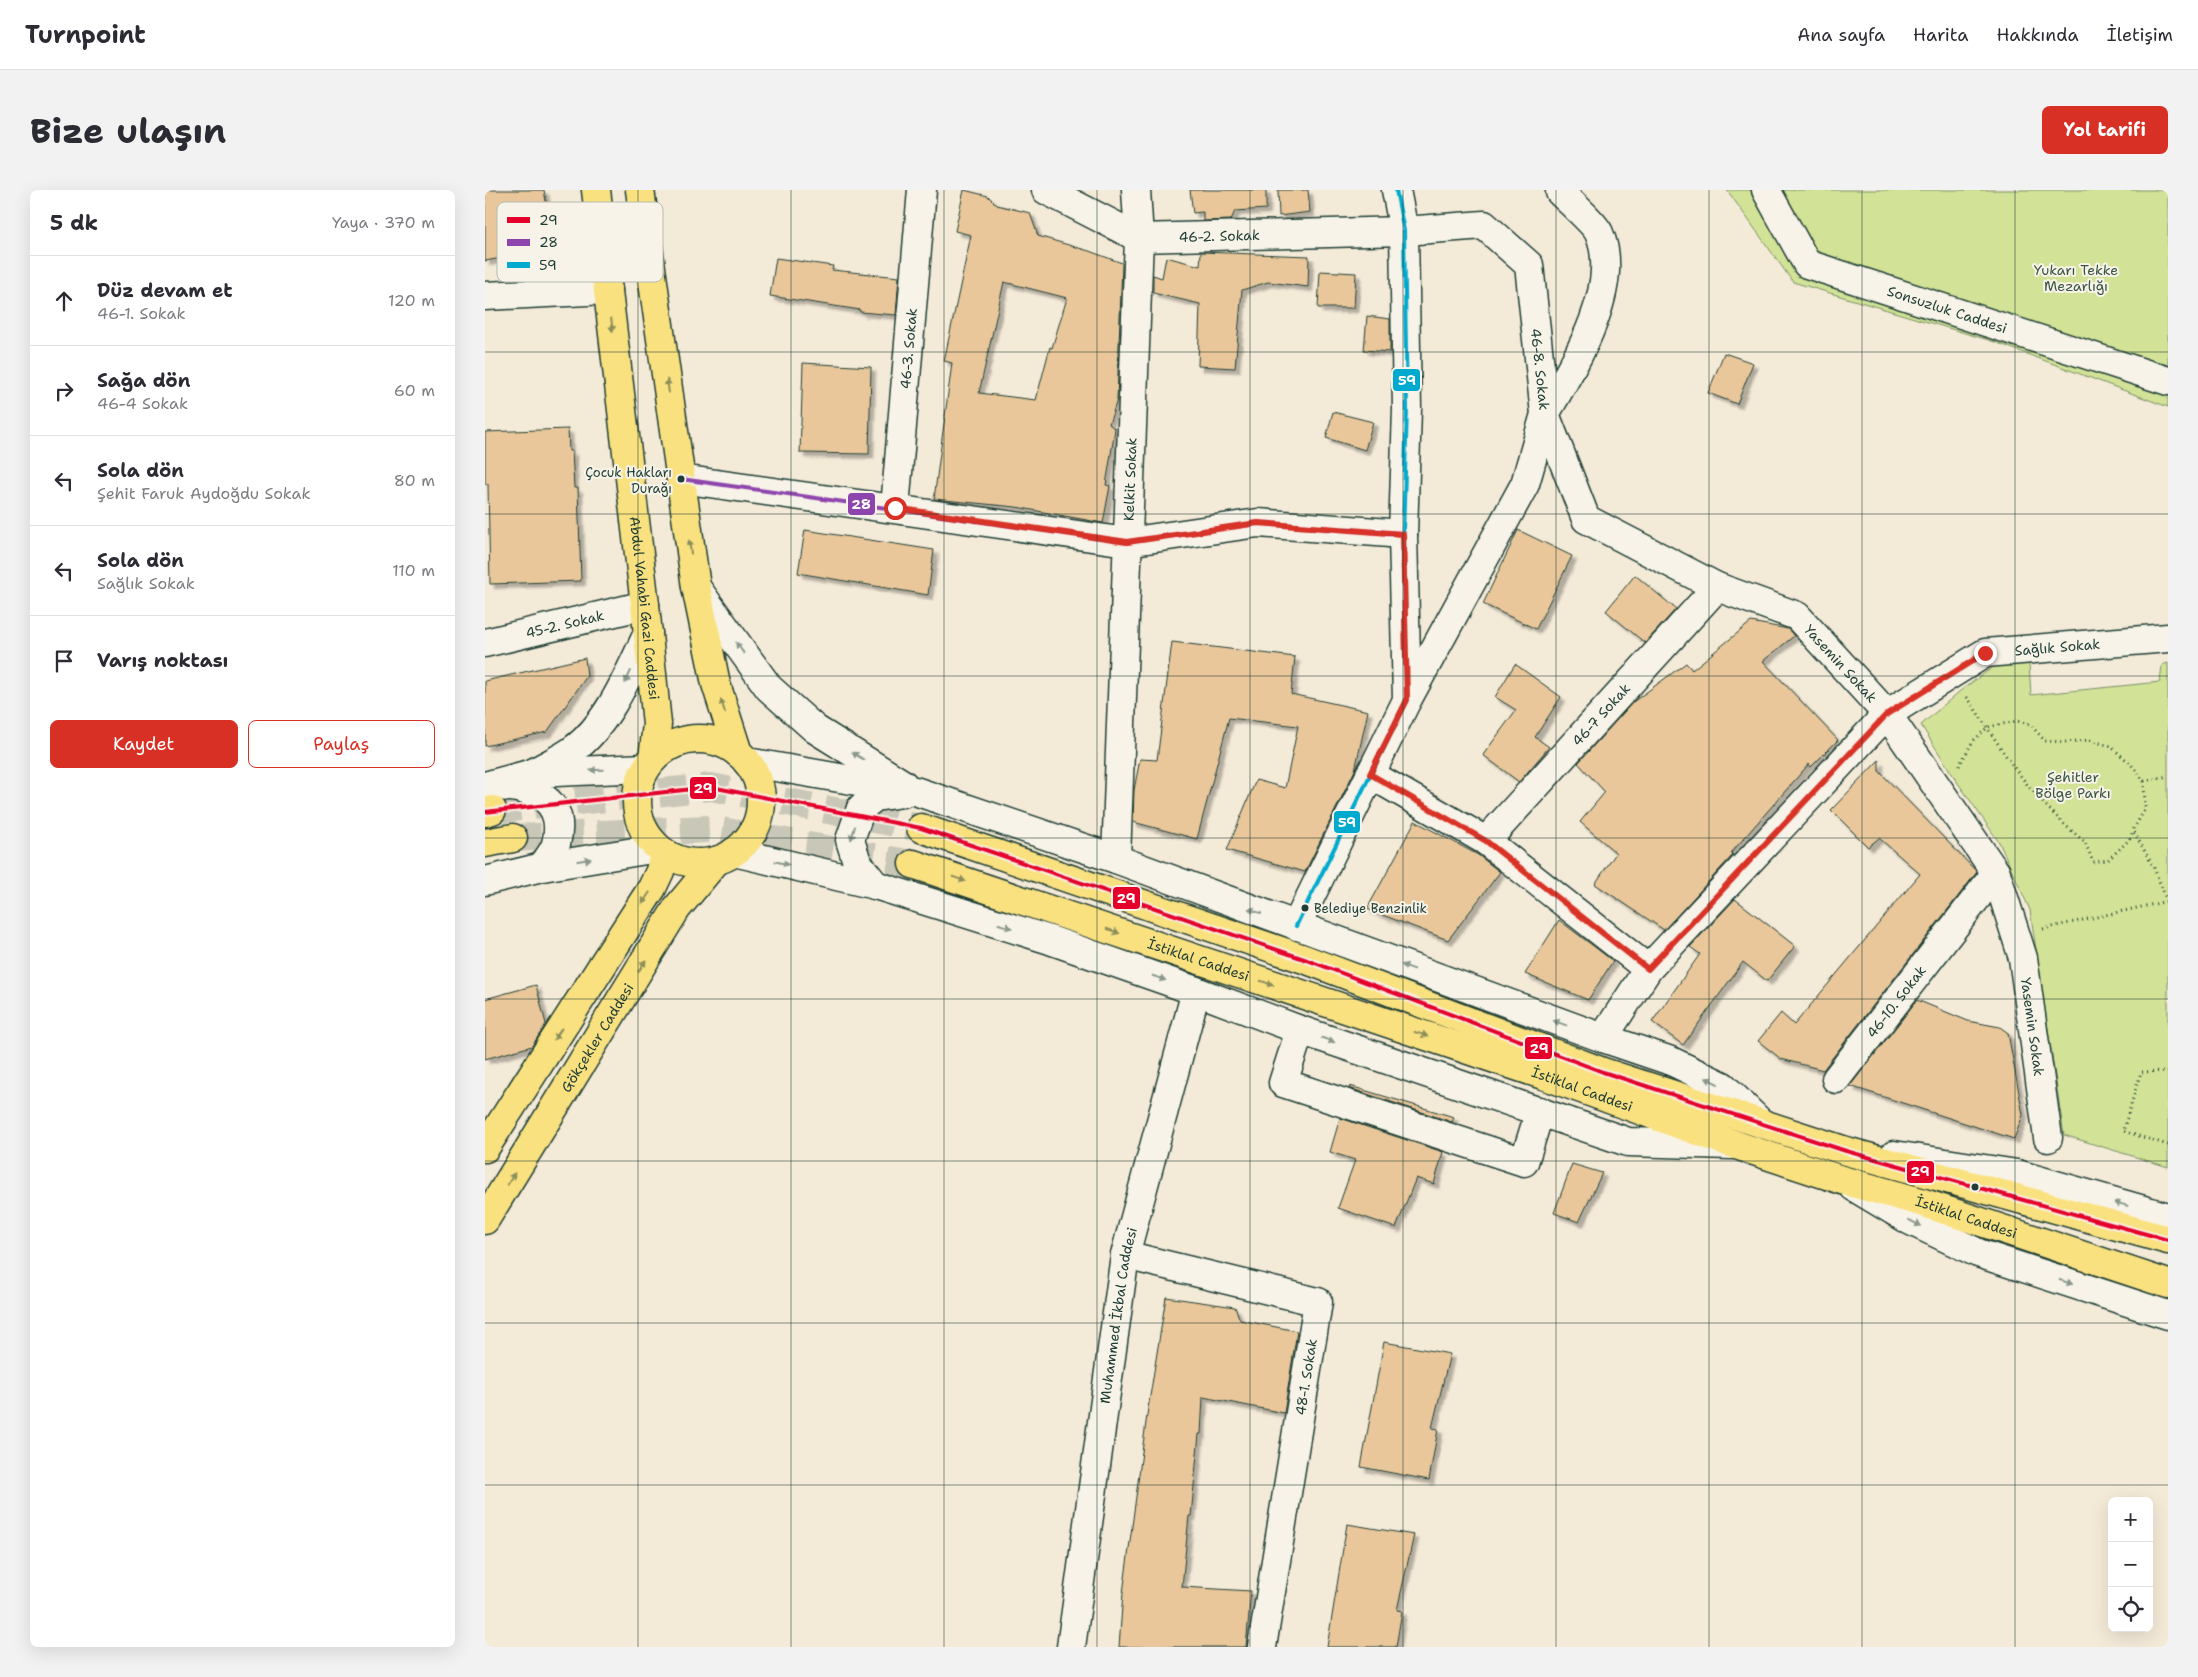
<!DOCTYPE html>
<html lang="tr">
<meta charset="utf-8">
<style>
body{margin:0;font-family:"Shantell Sans",sans-serif;background:#f2f2f3;color:#2b2b33}
.controls{position:absolute;right:15px;bottom:15px;display:grid;overflow:hidden;border-radius:8px;box-shadow:0 5px 20px #0002}
.controls button{width:45px;height:45px;display:grid;place-items:center;padding:0;border:0;border-bottom:1px solid #e1e1e2;background:#fff;color:#2b2b33;font:25px sans-serif}
.stop{position:absolute;width:15px;height:15px;margin:-11px;border:4px solid #d93025;border-radius:50%;background:#fff}
.stop.end{background:#d93025;border-color:#fff;box-shadow:0 1px 5px #0008}
.list{margin:0;padding:0;list-style:none}
h2{display:flex;justify-content:space-between;align-items:center;height:65px;margin:0;padding:0 20px;font-size:21px}
h2 small{font-size:16px;font-weight:400;color:#7c7c81}
.list li{display:grid;grid-template-columns:32px 1fr auto;gap:15px;align-items:center;box-sizing:border-box;height:90px;padding:0 20px;border-top:1px solid #e1e1e2}
.list b{display:block;font-size:19px;white-space:nowrap}
.list p{margin:0;font-size:16px;white-space:nowrap;color:#7c7c81}
.list em{font-size:16px;font-style:normal;color:#7c7c81}
.actions{display:flex;gap:10px;padding:15px 20px}
.actions a{flex:1;padding:11px 0;border:1px solid #d93025;border-radius:8px;text-align:center;font-size:18px;color:#d93025}
.actions .main{background:#d93025;color:#fff}
.icon{flex:none;width:28px;height:28px;fill:none;stroke:currentColor;stroke-width:2;stroke-linecap:round;stroke-linejoin:round}
.map{position:relative;flex:none;width:1683px;height:1457px;overflow:hidden;border-radius:8px}
header{display:flex;align-items:center;gap:30px;box-sizing:border-box;height:70px;padding:0 25px;background:#fff;border-bottom:1px solid #e1e1e2}
header strong{font-size:24px}
nav{display:flex;gap:28px;margin-inline-start:auto;font-size:18px}
.intro{display:flex;align-items:center;justify-content:space-between;box-sizing:border-box;height:120px;padding:0 30px}
h1{margin:0;font-size:35px}
.button{padding:12px 22px;border-radius:8px;background:#d93025;color:#fff;font-size:18px;font-weight:700}
main{display:flex;gap:30px;padding:0 30px}
aside{flex:1;background:#fff;border-radius:8px;box-shadow:0 5px 20px #0002}
.map>svg:first-child{display:block}
.green{fill:#d2e397;stroke:#789066}
.building{fill:#e9c79a;stroke:#1f3d34;fill-rule:evenodd;filter:url(#shadow)}
.lines{fill:none;stroke-linecap:round;stroke-linejoin:round}
.major-tunnel{stroke:#c9c7b7;stroke-width:28;stroke-dasharray:28 14;stroke-linecap:butt}
.minor-casing{stroke:#1f3d34;stroke-width:31}
.major-casing{stroke:#1f3d34;stroke-width:31}
.path{stroke:#1f3d34;stroke-width:3;stroke-dasharray:1 4;stroke-linecap:butt}
.minor{stroke:#f7f3e8;stroke-width:28}
.major{stroke:#fae180;stroke-width:28}
.bus-1-casing{stroke:#f7f3e8;stroke-width:8}
.bus-2-casing{stroke:#f7f3e8;stroke-width:8}
.bus-3-casing{stroke:#f7f3e8;stroke-width:8}
.bus-1{stroke:#e4002b;stroke-width:4}
.bus-2{stroke:#8e44ad;stroke-width:4}
.bus-3{stroke:#00a9ce;stroke-width:4}
.oneway{fill:#8c8f5a}
.oneway2{fill:#8b988e}
.route{stroke:#d93025;stroke-width:6}
.grid{fill:none;stroke:#1f3d34;stroke-width:1;stroke-opacity:0.55}
.bus-dot{fill:#1f3d34;stroke:#f7f3e8;stroke-width:2}
.labels{text-anchor:middle;stroke-width:4;stroke-linejoin:round;paint-order:stroke}
.bus-label{font-size:13px;fill:#1f3d34;stroke:#f7f3e8;text-anchor:end}
.street-label{font-size:14px;fill:#1f3d34;stroke:#f7f3e8}
.park-label{font-size:14px;fill:#3a5643;stroke:#f7f3e8}
.key{fill:#f7f3e8;stroke:#b6bcb2;stroke-width:1}
.key-label{font-size:14px;fill:#1f3d34}
.line-badge{stroke:#f7f3e8;stroke-width:2}
.badge-label{font-size:14px;text-anchor:middle;font-weight:bold;fill:#fff}
</style>
<header>
<strong>Turnpoint</strong>
<nav><a>Ana sayfa</a><a>Harita</a><a>Hakkında</a><a>İletişim</a></nav>
</header>
<div class="intro"><h1>Bize ulaşın</h1><a class="button">Yol tarifi</a></div>
<main>
<aside>
<h2>5 dk<small>Yaya · 370 m</small></h2>
<ul class="list">
<li><svg class="icon" aria-label="ahead" viewBox="0 0 24 24"><path d="M12 20V5M6 11l6-6 6 6"/></svg><div><b>Düz devam et</b><p>46-1. Sokak</p></div><em>120 m</em></li>
<li><svg class="icon" aria-label="right" viewBox="0 0 24 24"><path d="M7 20v-9h11M14 6l5 5-5 5"/></svg><div><b>Sağa dön</b><p>46-4 Sokak</p></div><em>60 m</em></li>
<li><svg class="icon" aria-label="left" viewBox="0 0 24 24"><path d="M17 20v-9H6M10 6l-5 5 5 5"/></svg><div><b>Sola dön</b><p>Şehit Faruk Aydoğdu Sokak</p></div><em>80 m</em></li>
<li><svg class="icon" aria-label="left" viewBox="0 0 24 24"><path d="M17 20v-9H6M10 6l-5 5 5 5"/></svg><div><b>Sola dön</b><p>Sağlık Sokak</p></div><em>110 m</em></li>
<li><svg class="icon" aria-label="arrive" viewBox="0 0 24 24"><path d="M6 21V4h12l-3 4 3 4H6"/></svg><div><b>Varış noktası</b></div></li>
</ul>
<div class="actions"><a class="main">Kaydet</a><a>Paylaş</a></div>
</aside>
<div class="map">
<svg width="1683" height="1457" viewBox="0 0 1683 1457">
<defs>
<filter id="shadow"><feDropShadow dx="4.5" dy="4.5" stdDeviation="1" flood-color="#0004"/></filter>
</defs>
<rect width="100%" height="100%" fill="#f4ead8"/>
<filter id="ink" filterUnits="userSpaceOnUse"><feTurbulence type="fractalNoise" baseFrequency=".02" numOctaves="2"/><feDisplacementMap in="SourceGraphic" scale="10" xChannelSelector="R" yChannelSelector="G"/><feConvolveMatrix kernelMatrix="1 2 1 2 8 2 1 2 1" color-interpolation-filters="sRGB"/></filter>
<g filter="url(#ink)">
<!-- green -->
<g class="green">
<path d="M1242,0h441v217l-173,-65 -202,-60z"/>
<path d="M1683,473v504l-104,-32 -34,-225 -31,-68 -41,-59 -37,-58 39,-34 36,-26 33,-1 2,31 129,-13 2,-17z"/>
</g>
<!-- building -->
<g class="building">
<path d="M0,0h59l5,28 6,2 4,28 -74,13z"/>
<path d="M479,0l24,6 9,9 33,8 8,23 51,15 33,12 -5,137 -8,24 6,5 -9,56 4,1 -7,37 -87,-16 -82,-8 18,-136 -8,-2 27,-126 -16,-4zM519,92l63,16 -15,50 -2,-1 -14,53 -57,-7z"/>
<path d="M705,0h76v19l-31,2 -4,9 -28,1v-9l-10,1z"/>
<path d="M793,0h30l2,22 -31,4z"/>
<path d="M716,62l108,4 -1,31 -40,-5 -26,8 -7,78 -37,-2 2,-62 -47,-11v-18l9,3 4,-21 34,9z"/>
<path d="M291,68l57,8 -1,4 67,7 -3,38 -36,-3v-2l-90,-14z"/>
<path d="M835,81l36,2 -2,35h-36z"/>
<path d="M882,126l23,3v33l-26,-2z"/>
<path d="M1239,163l29,10 -16,41 -29,-11z"/>
<path d="M318,173l68,4 -2,87 -69,-1z"/>
<path d="M848,222l40,10 -8,28 -39,-12z"/>
<path d="M83,239l1,22h3l2,37h4l3,93 -91,3 -2,-100h-3v-52z"/>
<path d="M320,340l129,20 -6,45 -130,-22z"/>
<path d="M1033,340l54,26 -36,73 -53,-25z"/>
<path d="M1150,385l41,34 -31,34 -39,-32z"/>
<path d="M1266,432l37,7 6,7 -31,25 75,79 -27,27 -2,-3 -78,89 2,2 -69,75 -69,-46 21,-31 -36,-31 25,-30 -27,-29 55,-61 53,-39 6,7z"/>
<path d="M687,452l123,15 -4,37 77,17 -13,59 -50,102 -78,-22 29,-70 29,8 13,-62 -69,-8 -32,121 -64,-17 1,-32 6,-31 17,1z"/>
<path d="M100,468l2,18 -40,56 -62,14v-65z"/>
<path d="M1030,474l46,33 -26,40 14,10 -30,35 -36,-27 33,-45 -21,-13z"/>
<path d="M1394,570v11l98,101 -154,198 -42,-11 -23,-18 23,-28 13,12 126,-151 -41,-36 -11,9 -37,-37z"/>
<path d="M930,631l63,34 22,17 -52,68 -81,-31z"/>
<path d="M1250,709l60,47 -28,35 -24,-19 -60,83 -31,-23 48,-68 -10,-7z"/>
<path d="M1074,730l54,41 -25,39 -63,-26z"/>
<path d="M51,795l10,39 -14,22 -47,13v-60z"/>
<path d="M1432,810l51,21 32,6 8,6 15,82 -9,24 -164,-53z"/>
<path d="M865,896l104,31 -2,5 -103,-34z"/>
<path d="M855,928l103,34 -9,32 -18,-6 -20,50 -58,-20 17,-48 -25,-8z"/>
<path d="M1087,974l30,9 -23,49 -25,-9z"/>
<path d="M681,1107l69,10 5,13 57,11 -13,82 -81,-16 -2,37h-2l-8,82h-2l-7,71 69,4 -5,56h-127l4,-54 24,-178z"/>
<path d="M899,1152l66,12 -18,74 6,1 -9,51 -68,-13z"/>
<path d="M862,1334l67,11 -17,75 5,1 -6,36h-69z"/>
</g>
<g class="lines">
<!-- major-tunnel -->
<g class="major-tunnel">
<path d="M7,620l219,-23 210,41"/>
<path d="M28,648l197,-9 203,35"/>
</g>
<defs>
<g id="minor">
<path id="s1" d="M561,0l93,48 265,-7 80,-6 45,40 16,149 -20,70 -118,216"/>
<path id="s2" d="M1281,0l41,74 361,117"/>
<path id="s3" d="M1075,2c9,9 35,32 39,41 24,55 -27,135 -54,181l41,105 131,68 80,29 90,98 109,159 27,85 25,180"/>
<path d="M0,106l123,-6"/>
<path d="M196,289l446,63 131,-19 145,11"/>
<path id="s4" d="M410,318l27,-318"/>
<path d="M211,397l73,101 46,41 88,55"/>
<path id="s5" d="M0,453l160,-38"/>
<path d="M262,572l168,29 201,68 487,179 68,23 52,25 39,38"/>
<path d="M48,583c13,-8 28,-14 40,-23 36,-26 57,-79 75,-117"/>
<path d="M885,584l116,67 162,128"/>
<path d="M0,596l48,-13 112,-5"/>
<path d="M12,596c38,2 70,13 59,58 -2,7 -9,16 -14,23"/>
<path id="s6" d="M1001,651l231,-254"/>
<path d="M249,662l141,33 175,55 146,51 104,39 328,112 103,3"/>
<path id="s7" d="M631,669l23,-621 -3,-48"/>
<path d="M0,691l57,-14 116,-19"/>
<path d="M390,695l-18,-23 -7,-22 11,-32 14,-11 28,-4"/>
<path d="M811,736l111,-226 -4,-166 4,-125 -3,-178 -8,-41"/>
<path d="M815,840l-17,53 241,79 16,-51"/>
<path id="s8" d="M1118,848l45,-69 239,-255 98,-61 183,-15"/>
<path id="s9" d="M1351,889l160,-206"/>
<path d="M1409,965l123,19 151,43"/>
<path d="M1369,997l55,33 69,33 190,62"/>
<path d="M640,1065l193,47 -56,345"/>
<path id="s10" d="M586,1457l54,-392 71,-264"/>
</g>
<g id="major">
<path id="s11" d="M111,0l49,415 12,119 -4,35"/>
<path d="M155,0l56,397 20,97 22,69"/>
<circle cx="214" cy="611" r="62"/>
<path d="M0,622l7,-2"/>
<path d="M436,638l386,132 296,112 243,79 322,89"/>
<path d="M0,653l28,-5"/>
<path id="s12" d="M428,674l630,211 196,71 103,34 79,22 247,82"/>
<path d="M0,958l167,-260 8,-17 4,-18"/>
<path id="s13" d="M0,1030l192,-312 39,-47"/>
</g>
</defs>
<!-- minor casing -->
<use href="#minor" class="minor-casing"/>
<!-- major casing -->
<use href="#major" class="major-casing"/>
<!-- path -->
<g class="path">
<path d="M1482,507l43,65 26,34 30,30 19,16 8,20 15,-2 21,-20 4,-9"/>
<path d="M1474,576l14,-25 15,-14 29,-6 13,3 15,17 20,1 25,-2 20,6 20,17 14,18 1,28 -12,21 21,38 13,33"/>
<path d="M1659,591l24,-5"/>
<path d="M1558,739l125,-28"/>
<path d="M1683,881l-27,1 -18,59 45,14"/>
</g>
<!-- minor -->
<use href="#minor" class="minor"/>
<!-- major -->
<use href="#major" class="major"/>
<defs>
<path id="bus-1" d="M0,622l226,-25 210,41 386,132 296,112 243,79 322,89"/>
<path id="bus-2" d="M196,289l446,63 131,-19 145,11"/>
<path id="bus-3" d="M811,736l111,-226 -4,-166 4,-125 -3,-178 -8,-41"/>
</defs>
<!-- bus-1 casing -->
<use href="#bus-1" class="bus-1-casing"/>
<!-- bus-2 casing -->
<use href="#bus-2" class="bus-2-casing"/>
<!-- bus-3 casing -->
<use href="#bus-3" class="bus-3-casing"/>
<!-- bus-1 -->
<use href="#bus-1" class="bus-1"/>
<!-- bus-2 -->
<use href="#bus-2" class="bus-2"/>
<!-- bus-3 -->
<use href="#bus-3" class="bus-3"/>
</g>
<!-- one-way arrows -->
<defs><path id="oneway-solid" d="M-6-.8H1V-3.2L6.5 0L1 3.2V.8H-6Z" transform="scale(1.25)"/></defs>
<g class="oneway">
<use href="#oneway-solid" transform="translate(127 135) rotate(83)"/>
<use href="#oneway-solid" transform="translate(183 196) rotate(-98)"/>
<use href="#oneway-solid" transform="translate(205 357) rotate(-98)"/>
<use href="#oneway-solid" transform="translate(238 516) rotate(-107)"/>
<use href="#oneway-solid" transform="translate(474 689) rotate(19)"/>
<use href="#oneway-solid" transform="translate(161 708) rotate(123)"/>
<use href="#oneway-solid" transform="translate(628 741) rotate(19)"/>
<use href="#oneway-solid" transform="translate(157 776) rotate(-58)"/>
<use href="#oneway-solid" transform="translate(782 793) rotate(19)"/>
<use href="#oneway-solid" transform="translate(73 844) rotate(123)"/>
<use href="#oneway-solid" transform="translate(936 844) rotate(18)"/>
<use href="#oneway-solid" transform="translate(26 989) rotate(-58)"/>
</g>
<g class="oneway2">
<use href="#oneway-solid" transform="translate(255 458) rotate(-126)"/>
<use href="#oneway-solid" transform="translate(143 487) rotate(115)"/>
<use href="#oneway-solid" transform="translate(373 566) rotate(-148)"/>
<use href="#oneway-solid" transform="translate(112 580) rotate(178)"/>
<use href="#oneway-solid" transform="translate(368 643) rotate(107)"/>
<use href="#oneway-solid" transform="translate(99 670) rotate(-9)"/>
<use href="#oneway-solid" transform="translate(297 673) rotate(13)"/>
<use href="#oneway-solid" transform="translate(770 721) rotate(-160)"/>
<use href="#oneway-solid" transform="translate(520 736) rotate(17)"/>
<use href="#oneway-solid" transform="translate(923 777) rotate(-160)"/>
<use href="#oneway-solid" transform="translate(674 788) rotate(19)"/>
<use href="#oneway-solid" transform="translate(1075 833) rotate(-160)"/>
<use href="#oneway-solid" transform="translate(843 850) rotate(19)"/>
<use href="#oneway-solid" transform="translate(1227 891) rotate(-154)"/>
<use href="#oneway-solid" transform="translate(1636 1014) rotate(-164)"/>
<use href="#oneway-solid" transform="translate(1430 1033) rotate(26)"/>
<use href="#oneway-solid" transform="translate(1581 1092) rotate(18)"/>
</g>
</g>
<g class="lines" filter="url(#ink)">
<!-- route -->
<path class="route" d="M410,318l232,34 131,-19 145,11 4,166 -37,74 116,67 162,128 239,-255 98,-61"/>
</g>
<!-- grid -->
<path class="grid" d="M153,0v1457M306,0v1457M459,0v1457M612,0v1457M765,0v1457M918,0v1457M1071,0v1457M1224,0v1457M1377,0v1457M1530,0v1457M0,162h1683M0,324h1683M0,486h1683M0,648h1683M0,809h1683M0,971h1683M0,1133h1683M0,1295h1683"/>
<!-- markers -->
<g class="bus-dot">
<circle cx="196" cy="289" r="4.5"/>
<circle cx="820" cy="718" r="4.5"/>
<circle cx="1490" cy="997" r="4.5"/>
</g>
<g class="labels">
<!-- bus labels -->
<g class="bus-label">
<text x="187" y="287">Çocuk Hakları<tspan x="187" dy="16">Durağı</tspan></text>
<text x="829" y="723" text-anchor="start">Belediye Benzinlik</text>
</g>
<!-- street labels -->
<g class="street-label">
<text dy="5" stroke="none"><textPath href="#s1" startOffset="185">46-2. Sokak</textPath></text>
<text dy="5" stroke="none"><textPath href="#s2" startOffset="232">Sonsuzluk Caddesi</textPath></text>
<text dy="5" stroke="none"><textPath href="#s4" startOffset="160">46-3. Sokak</textPath></text>
<text dy="5" stroke="none"><textPath href="#s1" startOffset="615">46-8. Sokak</textPath></text>
<text dy="5" stroke="none"><textPath href="#s7" startOffset="380">Kelkit Sokak</textPath></text>
<text dy="5" stroke="none"><textPath href="#s11" startOffset="421">Abdul Vahabi Gazi Caddesi</textPath></text>
<text dy="5" stroke="none"><textPath href="#s5" startOffset="82">45-2. Sokak</textPath></text>
<text dy="5" stroke="none"><textPath href="#s8" startOffset="620">Sağlık Sokak</textPath></text>
<text dy="5" stroke="none"><textPath href="#s3" startOffset="662">Yasemin Sokak</textPath></text>
<text dy="5" stroke="none"><textPath href="#s6" startOffset="171">46-7 Sokak</textPath></text>
<text dy="5" stroke="none"><textPath href="#s12" startOffset="301">İstiklal Caddesi</textPath></text>
<text dy="5" stroke="none"><textPath href="#s9" startOffset="98">46-10. Sokak</textPath></text>
<text dy="5" stroke="none"><textPath href="#s3" startOffset="1082">Yasemin Sokak</textPath></text>
<text dy="5" stroke="none"><textPath href="#s13" startOffset="214">Gökçekler Caddesi</textPath></text>
<text dy="5" stroke="none"><textPath href="#s12" startOffset="706">İstiklal Caddesi</textPath></text>
<text dy="5" stroke="none"><textPath href="#s12" startOffset="1111">İstiklal Caddesi</textPath></text>
<text dy="5" stroke="none"><textPath href="#s10" startOffset="335">Muhammed İkbal Caddesi</textPath></text>
<text transform="translate(821 1187) rotate(-81)" y="5">48-1. Sokak</text>
</g>
<!-- park labels -->
<g class="park-label">
<text x="1591" y="85">Yukarı Tekke<tspan x="1591" dy="16">Mezarlığı</tspan></text>
<text x="1588" y="592">Şehitler<tspan x="1588" dy="16">Bölge Parkı</tspan></text>
</g>
</g>
<!-- legend -->
<rect x="12" y="12" width="166" height="80" rx="8" class="key"/>
<rect x="22" y="27" width="23" height="6" fill="#e4002b"/>
<rect x="22" y="49" width="23" height="7" fill="#8e44ad"/>
<rect x="22" y="72" width="23" height="6" fill="#00a9ce"/>
<g class="key-label">
<text x="54" y="35">29</text>
<text x="54" y="57">28</text>
<text x="54" y="80">59</text>
</g>
<g class="line-badge">
<rect x="907" y="178" width="29" height="24" rx="5" fill="#00a9ce"/>
<rect x="362" y="302" width="29" height="24" rx="5" fill="#8e44ad"/>
<rect x="204" y="586" width="28" height="24" rx="5" fill="#e4002b"/>
<rect x="848" y="620" width="28" height="24" rx="5" fill="#00a9ce"/>
<rect x="627" y="696" width="29" height="24" rx="5" fill="#e4002b"/>
<rect x="1039" y="846" width="29" height="24" rx="5" fill="#e4002b"/>
<rect x="1421" y="970" width="29" height="24" rx="5" fill="#e4002b"/>
</g>
<g class="badge-label">
<text x="922" y="195">59</text>
<text x="376" y="319">28</text>
<text x="218" y="603">29</text>
<text x="862" y="637">59</text>
<text x="641" y="713">29</text>
<text x="1054" y="863">29</text>
<text x="1435" y="986">29</text>
</g>
</svg>
<div class="controls">
<button>+</button>
<button>−</button>
<button><svg class="icon" aria-label="locate" viewBox="0 0 24 24"><circle cx="12" cy="12" r="6"/><path d="M12 2v4M12 18v4M2 12h4M18 12h4"/></svg></button>
</div>
<div class="stop" style="left:410px;top:318px"></div>
<div class="stop end" style="left:1500px;top:463px"></div>
</div>
</main>
